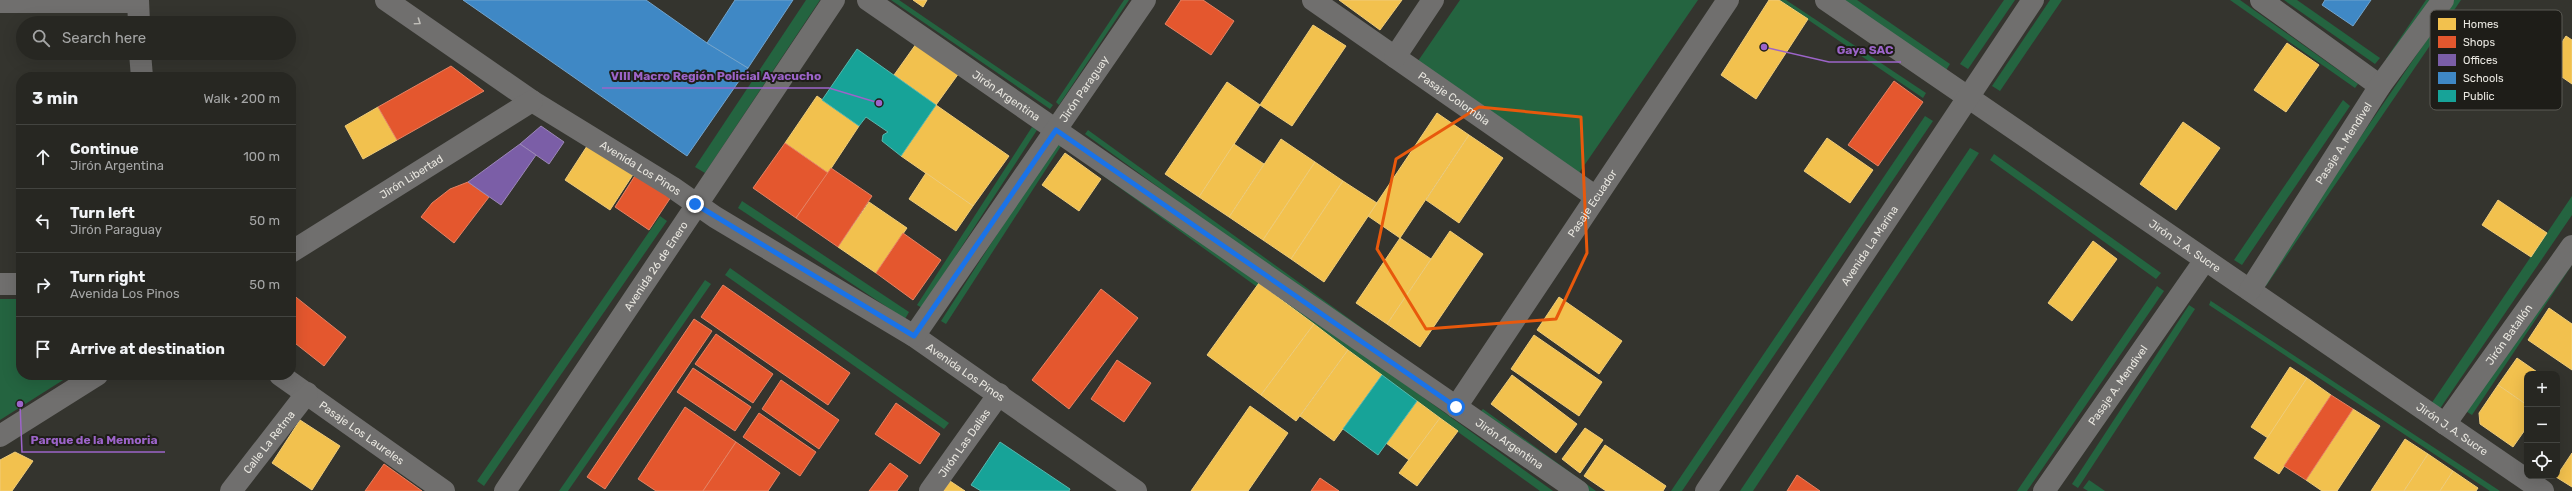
<!DOCTYPE html>
<meta charset="utf-8">
<style>
body{margin:0;font-family:Rubik,sans-serif;background:#33332f;color:#f1f3f6}
.controls{position:absolute;right:12px;bottom:12px;display:grid;overflow:hidden;border-radius:8px;box-shadow:0 4px 16px #0002}
.controls button{width:36px;height:36px;display:grid;place-items:center;padding:0;border:0;border-bottom:1px solid #434440;background:#272722;color:#f1f3f6;font:20px sans-serif}
.stop{position:absolute;width:12px;height:12px;margin:-9px;border:3px solid #1a73e8;border-radius:50%;background:#fff}
.stop.end{background:#1a73e8;border-color:#fff;box-shadow:0 1px 4px #0008}
.list{margin:0;padding:0;list-style:none}
h2{display:flex;justify-content:space-between;align-items:center;height:52px;margin:0;padding:0 16px;font-size:17px}
h2 small{font-size:13px;font-weight:400;color:#a4a5a5}
.list li{display:grid;grid-template-columns:26px 1fr auto;gap:12px;align-items:center;box-sizing:border-box;height:64px;padding:0 16px;border-top:1px solid #434440}
.list b{display:block;font-size:15px;white-space:nowrap}
.list p{margin:0;font-size:13px;white-space:nowrap;color:#a4a5a5}
.list em{font-size:13px;font-style:normal;color:#a4a5a5}
.icon{flex:none;width:22px;height:22px;fill:none;stroke:currentColor;stroke-width:2;stroke-linecap:round;stroke-linejoin:round}
.map{position:relative;flex:none;width:2572px;height:491px;overflow:hidden}
.search{position:absolute;background:#272722;box-shadow:0 4px 16px #0002;left:16px;top:16px;width:280px;height:44px;display:flex;align-items:center;gap:10px;box-sizing:border-box;padding:0 14px;border-radius:22px;color:#a4a5a5;font-size:15px}
.panel{position:absolute;background:#272722;box-shadow:0 4px 16px #0002;left:16px;top:72px;width:280px;height:308px;border-radius:16px}
.map>svg:first-child{display:block}
.green{fill:#246440}
.homes{fill:#f2c14e;stroke:#efcc7a}
.shops{fill:#e4572e;stroke:#e68263}
.offices{fill:#7b5ea7;stroke:#9c87b8}
.schools{fill:#3f88c5;stroke:#72a4cd}
.public{fill:#17a398;stroke:#56b7ae}
.lines{fill:none;stroke-linecap:round;stroke-linejoin:round}
.street{stroke:#706f6e;stroke-width:22}
.oneway{stroke:#bfbdb8}
.route{stroke:#1a73e8;stroke-width:5}
.marked{fill:none;stroke:#e8590c;stroke-width:3;stroke-linejoin:round}
.labels{text-anchor:middle;stroke-width:4;stroke-linejoin:round;paint-order:stroke}
.street-label{font-size:11px;fill:#e9e7e0;stroke:#1e1d18}
.key{fill:#1e1d18;stroke:#5b5a54;stroke-width:1}
.key-label{font-size:11px;fill:#e9e7e0}
.leader{fill:none;stroke:#9c64c9;stroke-width:1.5}
.callout-dot{fill:#9c64c9;stroke:#1e1d18;stroke-width:1.5}
.callout-label{font-size:12px;text-anchor:middle;font-weight:bold;fill:#9c64c9;stroke:#1e1d18;stroke-width:4;stroke-linejoin:round;paint-order:stroke}
</style>
<div class="map">
<svg width="2572" height="491" viewBox="0 0 2572 491">
<rect width="100%" height="100%" fill="#34342e"/>
<!-- green -->
<g class="green">
<path d="M806,0h14l-115,173 -10,-6z"/>
<path d="M891,0h8l154,105 -3,4z"/>
<path d="M1124,0h5l-70,105 -3,-3z"/>
<path d="M1460,0h238l-119,173 -161,-112z"/>
<path d="M1779,0h7l140,93 -3,5z"/>
<path d="M1833,0h24l93,64 -7,11z"/>
<path d="M2004,0h11l-47,69 -8,-5z"/>
<path d="M2050,0h12l-62,91 -8,-5z"/>
<path d="M2230,0h10l118,84 -3,4z"/>
<path d="M2284,0h13l83,58 -5,6z"/>
<path d="M2426,0h9l-43,63 -6,-4z"/>
<path d="M2454,0h7l-195,286 -5,-3z"/>
<path d="M2343,100l7,6 -108,159 -8,-5z"/>
<path d="M1925,116l8,5 -251,370h-11z"/>
<path d="M1032,127l5,3 -115,178 -5,-3z"/>
<path d="M1088,130l353,255 -4,4 -352,-255z"/>
<path d="M1056,143l5,3 -115,178 -5,-3z"/>
<path d="M1071,143l482,348h-13l-474,-342z"/>
<path d="M1970,148l9,5 -226,338h-13z"/>
<path d="M1994,154l167,119 -5,6 -166,-119z"/>
<path d="M2572,196v19l-133,195 -8,-6z"/>
<path d="M742,201l167,111 -4,7 -167,-111z"/>
<path d="M660,216l7,5 -183,265 -7,-5z"/>
<path d="M2572,265l-100,150 -8,-5z"/>
<path d="M730,268l219,155 -5,6 -219,-154z"/>
<path d="M705,280l6,4 -143,207h-9z"/>
<path d="M2157,286l7,5 -137,200h-10z"/>
<path d="M0,299h21v76h50l-71,45z"/>
<path d="M2211,300v1l289,190h-10l-281,-186z"/>
<path d="M2189,305l6,4 -117,179 -6,-4z"/>
<path d="M1483,409l113,82h-11l-107,-77z"/>
<path d="M2089,480l16,11h-17l-5,-3z"/>
</g>
<!-- homes -->
<g class="homes">
<path d="M913,0h14l-4,7z"/>
<path d="M1339,0h63l-22,30z"/>
<path d="M1769,0h10l29,19 -52,80 -35,-24z"/>
<path d="M1313,25l33,21 -54,80 -32,-21z"/>
<path d="M2566,36l6,4v44l-26,-18z"/>
<path d="M2287,43l32,22 -33,47 -32,-22z"/>
<path d="M916,44l43,29 -23,32 -42,-30z"/>
<path d="M1227,82l33,23 -61,92 -34,-23z"/>
<path d="M817,96l42,30 -31,47 -43,-30z"/>
<path d="M936,105l73,51 -36,50 -72,-50z"/>
<path d="M378,107l19,33 -34,19 -18,-33z"/>
<path d="M1437,113l32,22 -69,103 -32,-22z"/>
<path d="M2183,122l37,26 -44,62 -36,-26z"/>
<path d="M1469,135l34,23 -44,65 -33,-23z"/>
<path d="M1827,138l46,32 -23,33 -46,-32z"/>
<path d="M1281,139l34,23 -52,78 -34,-23z"/>
<path d="M589,143l45,30 -24,37 -45,-30z"/>
<path d="M1234,144l30,20 -35,53 -30,-20z"/>
<path d="M1065,153l36,26 -22,32 -37,-26z"/>
<path d="M1315,162l28,19 -52,78 -28,-19z"/>
<path d="M926,173l47,33 -17,25 -47,-32z"/>
<path d="M1343,181l34,22 -53,79 -33,-23z"/>
<path d="M2498,200l49,33 -16,24 -49,-32z"/>
<path d="M869,202l38,26 -31,45 -38,-26z"/>
<path d="M1450,231l33,23 -63,93 -33,-23z"/>
<path d="M1400,238l31,21 -44,65 -31,-21z"/>
<path d="M2093,241l24,18 -45,62 -24,-18z"/>
<path d="M1259,283l55,41 -53,71 -54,-40z"/>
<path d="M1559,297l63,44 -23,33 -62,-44z"/>
<path d="M2549,308l23,16v46l-44,-30z"/>
<path d="M1314,324l34,26 -52,71 -35,-26z"/>
<path d="M1534,335l68,47 -23,34 -68,-47z"/>
<path d="M1348,350l34,25 -48,66 -34,-25z"/>
<path d="M2517,358l23,16h-13v31l-29,-20z"/>
<path d="M2290,367l17,11 -39,60 -17,-11z"/>
<path d="M1512,375l65,49 -21,29 -65,-49z"/>
<path d="M2307,378l24,17 -52,79 -25,-16z"/>
<path d="M2498,385l29,20v22l-14,20 -33,-23 -1,-11z"/>
<path d="M1417,401l23,17 -31,42 -23,-17z"/>
<path d="M1250,406l38,27 -40,58h-57z"/>
<path d="M2353,409l27,17 -43,65h-15l-16,-11z"/>
<path d="M1440,418l18,13 -41,55 -18,-13z"/>
<path d="M300,420l40,26 -28,44 -40,-27z"/>
<path d="M1585,428l18,12 -23,33 -18,-14z"/>
<path d="M2405,439l23,15 -24,37h-33z"/>
<path d="M1605,445l61,41 -3,5h-57l-22,-15z"/>
<path d="M15,452l18,9 -21,30h-12v-31z"/>
<path d="M2572,453v34l-16,-10z"/>
<path d="M2428,454l25,17 -13,20h-36z"/>
<path d="M2453,471l25,17 -2,3h-36z"/>
<path d="M950,481l15,10h-22z"/>
</g>
<!-- shops -->
<g class="shops">
<path d="M1181,0h22l31,21 -23,34 -46,-31z"/>
<path d="M451,66l33,25 -87,49 -19,-33z"/>
<path d="M1894,81l29,21 -45,64 -30,-21z"/>
<path d="M785,143l43,30 -32,45 -43,-30z"/>
<path d="M831,168l41,28 -34,51 -42,-29z"/>
<path d="M636,174l35,23 -22,33 -34,-23z"/>
<path d="M468,182l21,15 -35,46 -33,-26 11,-14 18,-14z"/>
<path d="M903,233l38,27 -28,40 -37,-27z"/>
<path d="M723,285l127,88 -22,32 -127,-88z"/>
<path d="M1101,289l37,29 -69,91 -37,-29z"/>
<path d="M292,294l54,43 -22,29 -33,-26z"/>
<path d="M694,319l18,12 -107,158 -18,-12z"/>
<path d="M716,334l57,40 -20,29 -58,-39z"/>
<path d="M1117,360l34,23 -27,39 -33,-23z"/>
<path d="M693,368l58,39 -16,24 -58,-39z"/>
<path d="M781,380l58,40 -20,29 -57,-40z"/>
<path d="M2331,395l22,14 -47,71 -22,-14z"/>
<path d="M896,403l44,31 -20,30 -45,-30z"/>
<path d="M685,407l51,35 -33,49h-47l-18,-12z"/>
<path d="M759,413l57,39 -16,24 -57,-39z"/>
<path d="M736,442l44,31 -12,18h-65z"/>
<path d="M890,463l18,13 -11,15h-28z"/>
<path d="M384,464l38,27h-57z"/>
<path d="M1797,475l23,16h-33z"/>
<path d="M1320,478l19,13h-28z"/>
</g>
<!-- offices -->
<g class="offices">
<path d="M541,126l23,16 -15,22 -29,-20z"/>
<path d="M520,144l16,11 -35,50 -33,-23z"/>
</g>
<!-- schools -->
<g class="schools">
<path d="M463,0h183l61,43 41,25 -61,88z"/>
<path d="M735,0h58l-45,68 -41,-25z"/>
<path d="M2325,0h46l-18,26 -31,-21z"/>
</g>
<!-- public -->
<g class="public">
<path d="M857,49l79,56 -35,51 -19,-15 1,-6 5,-3 -22,-15 -7,9 -37,-26z"/>
<path d="M1382,375l35,26 -39,54 -35,-26z"/>
<path d="M1000,442l70,47 -1,2h-88l-10,-6z"/>
</g>
<g class="lines">
<!-- street -->
<g class="street">
<path d="M138,0l1,23"/>
<path id="s1" d="M386,0l146,101 140,86 43,30 199,119 222,155"/>
<path id="s2" d="M868,0l710,491"/>
<path id="s3" d="M1313,0l283,197"/>
<path id="s4" d="M1826,0l717,491"/>
<path d="M2261,0l119,86"/>
<path d="M0,2h138"/>
<path d="M140,53l2,24"/>
<path d="M1395,57l38,-57"/>
<path id="s5" d="M291,252l241,-151"/>
<path d="M0,284h21"/>
<path id="s6" d="M2250,290l130,-204 63,-86"/>
<path id="s7" d="M914,336l231,-336"/>
<path id="s8" d="M280,375l164,116"/>
<path id="s9" d="M1456,407l272,-407"/>
<path id="s10" d="M2445,424l127,-178"/>
<path d="M0,436l97,-61"/>
<path id="s11" d="M231,491l76,-98"/>
<path id="s12" d="M505,491l329,-491"/>
<path id="s13" d="M930,491l69,-97"/>
<path id="s14" d="M1706,491l327,-491"/>
<path id="s15" d="M2044,491l161,-231"/>
</g>
</g>
<!-- one-way arrows -->
<defs><path id="oneway-chevron" d="M-2-3.5L2.5 0L-2 3.5" fill="none" stroke-width="1.6" stroke-linecap="round" stroke-linejoin="round"/></defs>
<use class="oneway" href="#oneway-chevron" transform="translate(418 22) rotate(35)"/>
<g class="lines">
<!-- route -->
<path class="route" d="M695,204l219,132 142,-206 400,277"/>
</g>
<!-- marked area -->
<path class="marked" d="M1479,107l102,10 6,136 -31,66 -130,10 -49,-80 19,-90z"/>
<g class="labels">
<!-- street labels -->
<g class="street-label">
<text dy="4" stroke="none"><textPath href="#s7" startOffset="300">Jirón Paraguay</textPath></text>
<text dy="4" stroke="none"><textPath href="#s2" startOffset="168">Jirón Argentina</textPath></text>
<text dy="4" stroke="none"><textPath href="#s3" startOffset="172">Pasaje Colombia</textPath></text>
<text dy="4" stroke="none"><textPath href="#s6" startOffset="174">Pasaje A. Mendivel</textPath></text>
<text dy="4" stroke="none"><textPath href="#s1" startOffset="305">Avenida Los Pinos</textPath></text>
<text dy="4" stroke="none"><textPath href="#s5" startOffset="142">Jirón Libertad</textPath></text>
<text dy="4" stroke="none"><textPath href="#s9" startOffset="245">Pasaje Ecuador</textPath></text>
<text dy="4" stroke="none"><textPath href="#s14" startOffset="295">Avenida La Marina</textPath></text>
<text dy="4" stroke="none"><textPath href="#s4" startOffset="435">Jirón J. A. Sucre</textPath></text>
<text dy="4" stroke="none"><textPath href="#s12" startOffset="271">Avenida 26 de Enero</textPath></text>
<text dy="4" stroke="none"><textPath href="#s10" startOffset="110">Jirón Batallón</textPath></text>
<text dy="4" stroke="none"><textPath href="#s1" startOffset="689">Avenida Los Pinos</textPath></text>
<text dy="4" stroke="none"><textPath href="#s15" startOffset="129">Pasaje A. Mendivel</textPath></text>
<text dy="4" stroke="none"><textPath href="#s4" startOffset="759">Jirón J. A. Sucre</textPath></text>
<text dy="4" stroke="none"><textPath href="#s8" startOffset="100">Pasaje Los Laureles</textPath></text>
<text dy="4" stroke="none"><textPath href="#s11" startOffset="62">Calle La Retma</textPath></text>
<text dy="4" stroke="none"><textPath href="#s13" startOffset="59">Jirón Las Dalias</textPath></text>
<text dy="4" stroke="none"><textPath href="#s2" startOffset="780">Jirón Argentina</textPath></text>
</g>
</g>
<!-- legend -->
<rect x="2430" y="10" width="132" height="100" rx="6" class="key"/>
<rect x="2438" y="18" width="18" height="12" fill="#f2c14e"/>
<rect x="2438" y="36" width="18" height="12" fill="#e4572e"/>
<rect x="2438" y="54" width="18" height="12" fill="#7b5ea7"/>
<rect x="2438" y="72" width="18" height="12" fill="#3f88c5"/>
<rect x="2438" y="90" width="18" height="12" fill="#17a398"/>
<g class="key-label">
<text x="2463" y="28">Homes</text>
<text x="2463" y="46">Shops</text>
<text x="2463" y="64">Offices</text>
<text x="2463" y="82">Schools</text>
<text x="2463" y="100">Public</text>
</g>
<!-- callouts -->
<path class="leader" d="M1764 47L1829 62H1901M879 103L829 88H602M20 404L22 452H165"/>
<g class="callout-dot">
<circle cx="1764" cy="47" r="4"/>
<circle cx="879" cy="103" r="4"/>
<circle cx="20" cy="404" r="4"/>
</g>
<g class="callout-label">
<text x="1865" y="54">Gaya SAC</text>
<text x="716" y="80">VIII Macro Región Policial Ayacucho</text>
<text x="94" y="444">Parque de la Memoria</text>
</g>
</svg>
<div class="controls">
<button>+</button>
<button>−</button>
<button><svg class="icon" aria-label="locate" viewBox="0 0 24 24"><circle cx="12" cy="12" r="6"/><path d="M12 2v4M12 18v4M2 12h4M18 12h4"/></svg></button>
</div>
<div class="stop" style="left:1456px;top:407px"></div>
<div class="stop end" style="left:695px;top:204px"></div>
<div class="search"><svg class="icon" aria-label="search" viewBox="0 0 24 24"><circle cx="10" cy="10" r="6"/><path d="M15 15l6 6"/></svg>Search here</div>
<section class="panel">
<h2>3 min<small>Walk · 200 m</small></h2>
<ul class="list">
<li><svg class="icon" aria-label="ahead" viewBox="0 0 24 24"><path d="M12 20V5M6 11l6-6 6 6"/></svg><div><b>Continue</b><p>Jirón Argentina</p></div><em>100 m</em></li>
<li><svg class="icon" aria-label="left" viewBox="0 0 24 24"><path d="M17 20v-9H6M10 6l-5 5 5 5"/></svg><div><b>Turn left</b><p>Jirón Paraguay</p></div><em>50 m</em></li>
<li><svg class="icon" aria-label="right" viewBox="0 0 24 24"><path d="M7 20v-9h11M14 6l5 5-5 5"/></svg><div><b>Turn right</b><p>Avenida Los Pinos</p></div><em>50 m</em></li>
<li><svg class="icon" aria-label="arrive" viewBox="0 0 24 24"><path d="M6 21V4h12l-3 4 3 4H6"/></svg><div><b>Arrive at destination</b></div></li>
</ul>
</section>
</div>
